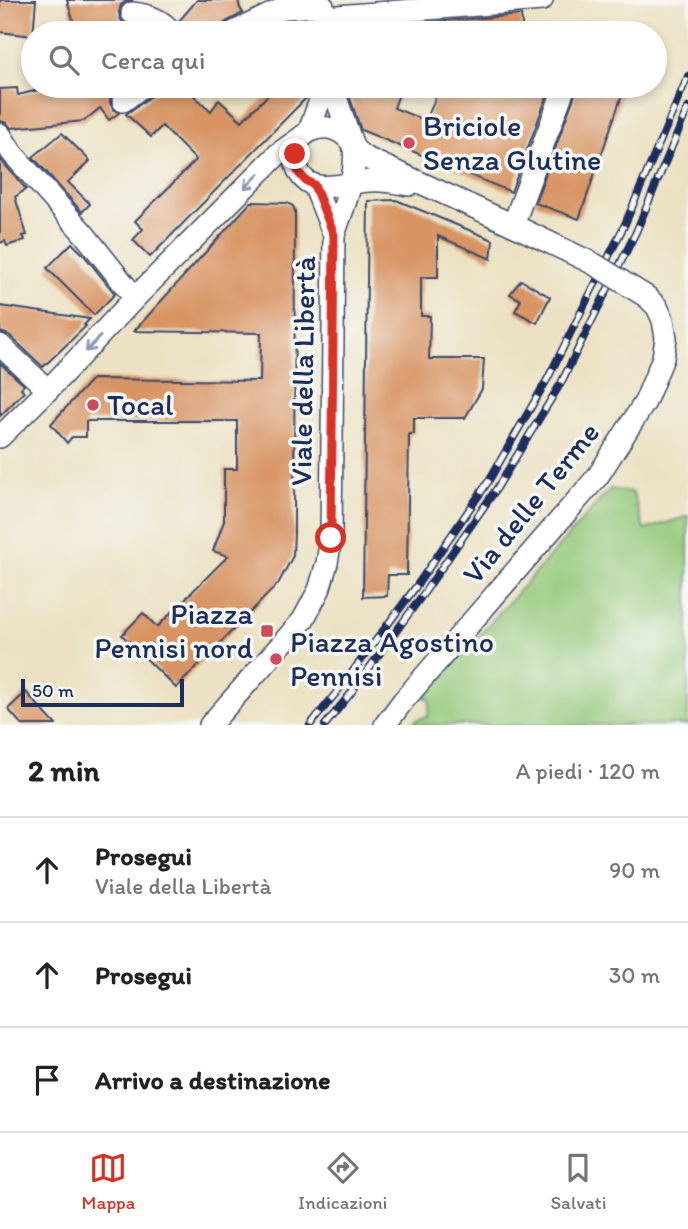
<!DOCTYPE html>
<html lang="it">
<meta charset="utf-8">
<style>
body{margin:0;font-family:Itim,sans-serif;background:#f2f2f2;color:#222}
.scale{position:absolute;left:21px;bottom:18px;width:163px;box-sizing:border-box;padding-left:7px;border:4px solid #1b2f5e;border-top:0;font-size:19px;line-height:24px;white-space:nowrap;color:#1b2f5e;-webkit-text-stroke:5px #f6f6f2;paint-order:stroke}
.stop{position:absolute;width:21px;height:21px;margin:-16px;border:5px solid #d93025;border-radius:50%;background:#fff}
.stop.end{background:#d93025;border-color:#fff;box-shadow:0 2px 7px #0008}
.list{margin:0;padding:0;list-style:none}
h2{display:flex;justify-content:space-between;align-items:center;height:91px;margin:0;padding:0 28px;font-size:30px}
h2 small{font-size:23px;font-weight:400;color:#767676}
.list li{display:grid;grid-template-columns:46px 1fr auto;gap:21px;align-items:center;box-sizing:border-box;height:105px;padding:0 28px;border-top:2px solid #e0e0e0}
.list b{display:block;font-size:26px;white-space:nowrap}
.list p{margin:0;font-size:23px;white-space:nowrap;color:#767676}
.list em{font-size:23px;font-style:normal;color:#767676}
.icon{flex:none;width:38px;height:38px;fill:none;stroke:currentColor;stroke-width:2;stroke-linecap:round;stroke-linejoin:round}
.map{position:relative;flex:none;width:688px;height:725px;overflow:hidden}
.search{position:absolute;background:#fff;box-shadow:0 4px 10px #0003;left:21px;right:21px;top:21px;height:77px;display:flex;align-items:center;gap:18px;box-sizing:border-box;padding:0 24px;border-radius:38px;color:#767676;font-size:26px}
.sheet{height:406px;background:#fff}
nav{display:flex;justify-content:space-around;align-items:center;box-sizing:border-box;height:98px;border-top:2px solid #e0e0e0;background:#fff;font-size:19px;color:#767676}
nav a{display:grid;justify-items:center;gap:4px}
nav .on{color:#d93025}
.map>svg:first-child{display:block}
.green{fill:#95c97a;stroke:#587c6c;stroke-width:2}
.building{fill:#d89464}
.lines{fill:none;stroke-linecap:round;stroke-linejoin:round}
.minor-casing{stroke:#3a4a6d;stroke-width:24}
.minor{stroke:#fff;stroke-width:21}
.rail-casing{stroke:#1b2f5e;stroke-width:8}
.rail{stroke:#f6f6f2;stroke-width:5;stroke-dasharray:16;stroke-linecap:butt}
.minor-bridge-casing{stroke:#3a4a6d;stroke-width:24;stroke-linecap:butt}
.minor-bridge{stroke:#fff;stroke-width:21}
.oneway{stroke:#8d97ae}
.route{stroke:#d93025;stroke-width:9}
.poi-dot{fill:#d1495b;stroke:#f6f6f2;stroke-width:2.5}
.labels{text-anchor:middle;stroke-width:7;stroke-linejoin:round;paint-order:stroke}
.poi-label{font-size:30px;fill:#1b2f5e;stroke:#f6f6f2;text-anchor:start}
.street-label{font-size:30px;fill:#1b2f5e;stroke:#f6f6f2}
</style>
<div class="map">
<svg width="688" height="725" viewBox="0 0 688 725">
<rect width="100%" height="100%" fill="#f6f6f2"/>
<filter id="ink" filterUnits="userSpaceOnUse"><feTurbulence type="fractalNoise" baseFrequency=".0143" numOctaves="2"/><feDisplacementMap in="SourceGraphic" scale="14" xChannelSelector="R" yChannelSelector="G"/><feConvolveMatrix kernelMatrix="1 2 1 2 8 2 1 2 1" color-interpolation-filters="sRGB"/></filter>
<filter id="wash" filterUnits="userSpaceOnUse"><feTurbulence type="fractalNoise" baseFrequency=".00686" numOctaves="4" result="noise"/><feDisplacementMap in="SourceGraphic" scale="28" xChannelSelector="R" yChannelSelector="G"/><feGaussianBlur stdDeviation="1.57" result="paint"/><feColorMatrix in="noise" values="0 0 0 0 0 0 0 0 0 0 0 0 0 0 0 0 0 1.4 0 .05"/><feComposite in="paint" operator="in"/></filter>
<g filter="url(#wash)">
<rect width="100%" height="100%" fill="#ece2c3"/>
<!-- green -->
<path class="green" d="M610,489l23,4 11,37 44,-14v209h-275l3,-5 12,-4 2,-16 -6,-3z"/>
<g id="blocks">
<!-- building -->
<g class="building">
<path d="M0,0h36l-3,36 -33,-4z"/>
<path d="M67,0h66l-6,1 -6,4 -2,7 1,6 4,6 21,5 9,4h-77z"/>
<path d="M197,0h41l2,8 3,5 -17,9 -5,4 -2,7h-34l-2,-7 -4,-5z"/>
<path d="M521,15l2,18h-179v-4z"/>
<path d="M304,20v13h-42l25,-12z"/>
<path d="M55,86h66l-10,9 -1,7 3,7 6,4 -10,7 -9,-12 -16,13 -73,7 -4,-5 -7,-2v-32l17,-1 1,7z"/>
<path d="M156,86h27l28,25 8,-11 23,21 35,-35h29v12l-156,159 -17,-17 10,-11 -8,-8 61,-61 -34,-34 -11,11 -25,-23 25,-18 4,-4z"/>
<path d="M348,86h48l2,11 -4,11 32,13 14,-35h111l-40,106 -150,-62 -12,-35z"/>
<path d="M578,86h16l28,9 -43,124 -44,-16z"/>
<path d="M62,133l28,28 -22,21 22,22 -8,8 -49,-55z"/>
<path d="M0,159l26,30 -11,8 12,38 -4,1 2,4 -18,6 -2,-5 -5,2z"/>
<path d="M396,200l97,40 -2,19 -53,-23v41h-17v39h9l-1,43h55l-2,30 -17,29h-51v16h-5l-2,141h-19l-1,21 -24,1 5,-396z"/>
<path d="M251,202l36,1 6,3 2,5 -1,322 -1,23 -15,28 -102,104 -54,-53 21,-22 14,14 71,-71 -15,-5 11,-30v-52h13v-48h-151v16h-14l-5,6 -16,-19 41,-45 168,2 1,-48 -127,-2z"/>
<path d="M72,243l11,11 32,40 -21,21 -47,-47z"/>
<path d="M521,280l29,17 -13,26 -22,-12 6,-11 -11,-6z"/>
<path d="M0,306l90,13 -6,6 2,1 -43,41 -34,-32 -9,-3z"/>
<path d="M0,363l24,22 -3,3 3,4 -24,24z"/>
<path d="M26,692l30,33h-34l-14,-16z"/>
</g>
</g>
</g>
<g filter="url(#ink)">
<use href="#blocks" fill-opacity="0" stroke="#3a4a6d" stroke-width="2"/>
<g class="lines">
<defs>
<g id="minor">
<path d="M132,13c16,2 31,6 40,20"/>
<path d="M324,17l218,-17"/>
<path d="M232,33l52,-25 39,-2"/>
<path d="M123,101l20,-15"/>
<path d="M309,131l16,-45"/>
<path d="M0,134l12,19 73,82 50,63"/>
<path d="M351,142c-25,-32 -69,-5 -53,28 13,29 49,11 73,11 13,-1 26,2 38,4"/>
<path d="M354,149l10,8 149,68 81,39"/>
<path d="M314,185l20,50"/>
<path d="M513,225l52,-139"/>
<path d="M0,345l48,45"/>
<path d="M0,437l48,-47 87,-92 144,-145 24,-17"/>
<path d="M210,725l93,-105 16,-30 8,-27 4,-25 3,-303c9,-27 23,-58 20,-86l-22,-63"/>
<path d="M385,725l18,-24 195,-225 47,-74 18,-44 3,-20 -3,-18 -6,-13 -10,-10"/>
</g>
</defs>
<!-- minor casing -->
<use href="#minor" class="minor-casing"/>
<!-- minor -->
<use href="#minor" class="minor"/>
<defs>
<g id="rail">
<path d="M310,725l31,-38 74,-99 73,-106 60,-104 77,-154 63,-148"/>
<path d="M325,725l26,-32 73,-100 73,-105 64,-105 75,-151 52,-124"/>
</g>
</defs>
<!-- rail casing -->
<use href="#rail" class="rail-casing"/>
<!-- rail -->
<use href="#rail" class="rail"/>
<defs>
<path id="minor-bridge" d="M594,264l53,33"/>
</defs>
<!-- minor-bridge casing -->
<use href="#minor-bridge" class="minor-bridge-casing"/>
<!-- minor-bridge -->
<use href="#minor-bridge" class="minor-bridge"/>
</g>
<!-- one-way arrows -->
<defs><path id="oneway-shaft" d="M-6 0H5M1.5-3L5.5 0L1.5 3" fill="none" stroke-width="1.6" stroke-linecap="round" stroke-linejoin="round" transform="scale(1.75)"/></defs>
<g class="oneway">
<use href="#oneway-shaft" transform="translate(252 181) rotate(135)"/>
<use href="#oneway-shaft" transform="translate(93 344) rotate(133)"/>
</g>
</g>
<g class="lines" filter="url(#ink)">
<!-- route -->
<path class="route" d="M295,154v10l4,9 6,7 9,5 20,50 -3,303"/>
</g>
<!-- markers -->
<g class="poi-dot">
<circle cx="409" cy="143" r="7"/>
<circle cx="93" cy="405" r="7"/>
<rect x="260" y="624" width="14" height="14" rx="3.5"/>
<circle cx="276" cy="659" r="7"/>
</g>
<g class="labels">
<!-- poi labels -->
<g class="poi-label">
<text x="423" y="136">Briciole<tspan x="423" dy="34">Senza Glutine</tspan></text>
<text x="107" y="415">Tocal</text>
<text x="253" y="624" text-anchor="end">Piazza<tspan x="253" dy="34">Pennisi nord</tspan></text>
<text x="290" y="652">Piazza Agostino<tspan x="290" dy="34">Pennisi</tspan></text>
</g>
<!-- street labels -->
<g class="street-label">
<text transform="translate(303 371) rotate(-89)" y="10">Viale della Libertà</text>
<text transform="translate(531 503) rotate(-51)" y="10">Via delle Terme</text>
</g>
</g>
</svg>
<div class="scale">50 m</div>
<div class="stop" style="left:331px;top:538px"></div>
<div class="stop end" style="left:295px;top:154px"></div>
<div class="search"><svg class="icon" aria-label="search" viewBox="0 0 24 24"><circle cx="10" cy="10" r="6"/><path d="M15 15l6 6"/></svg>Cerca qui</div>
</div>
<section class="sheet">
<h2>2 min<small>A piedi · 120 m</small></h2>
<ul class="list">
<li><svg class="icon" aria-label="ahead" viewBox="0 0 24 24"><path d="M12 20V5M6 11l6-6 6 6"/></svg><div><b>Prosegui</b><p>Viale della Libertà</p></div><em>90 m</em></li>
<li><svg class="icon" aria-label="ahead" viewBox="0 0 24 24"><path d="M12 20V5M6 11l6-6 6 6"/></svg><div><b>Prosegui</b></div><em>30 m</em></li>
<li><svg class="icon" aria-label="arrive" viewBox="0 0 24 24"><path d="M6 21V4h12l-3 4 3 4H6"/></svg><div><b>Arrivo a destinazione</b></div></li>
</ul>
</section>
<nav>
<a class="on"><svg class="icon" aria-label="map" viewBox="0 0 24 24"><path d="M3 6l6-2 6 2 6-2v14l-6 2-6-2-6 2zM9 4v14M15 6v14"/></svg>Mappa</a>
<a><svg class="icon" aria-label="directions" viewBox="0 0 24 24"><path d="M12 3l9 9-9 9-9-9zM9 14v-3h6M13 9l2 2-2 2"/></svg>Indicazioni</a>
<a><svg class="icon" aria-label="saved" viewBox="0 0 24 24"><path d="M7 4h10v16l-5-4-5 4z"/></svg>Salvati</a>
</nav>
